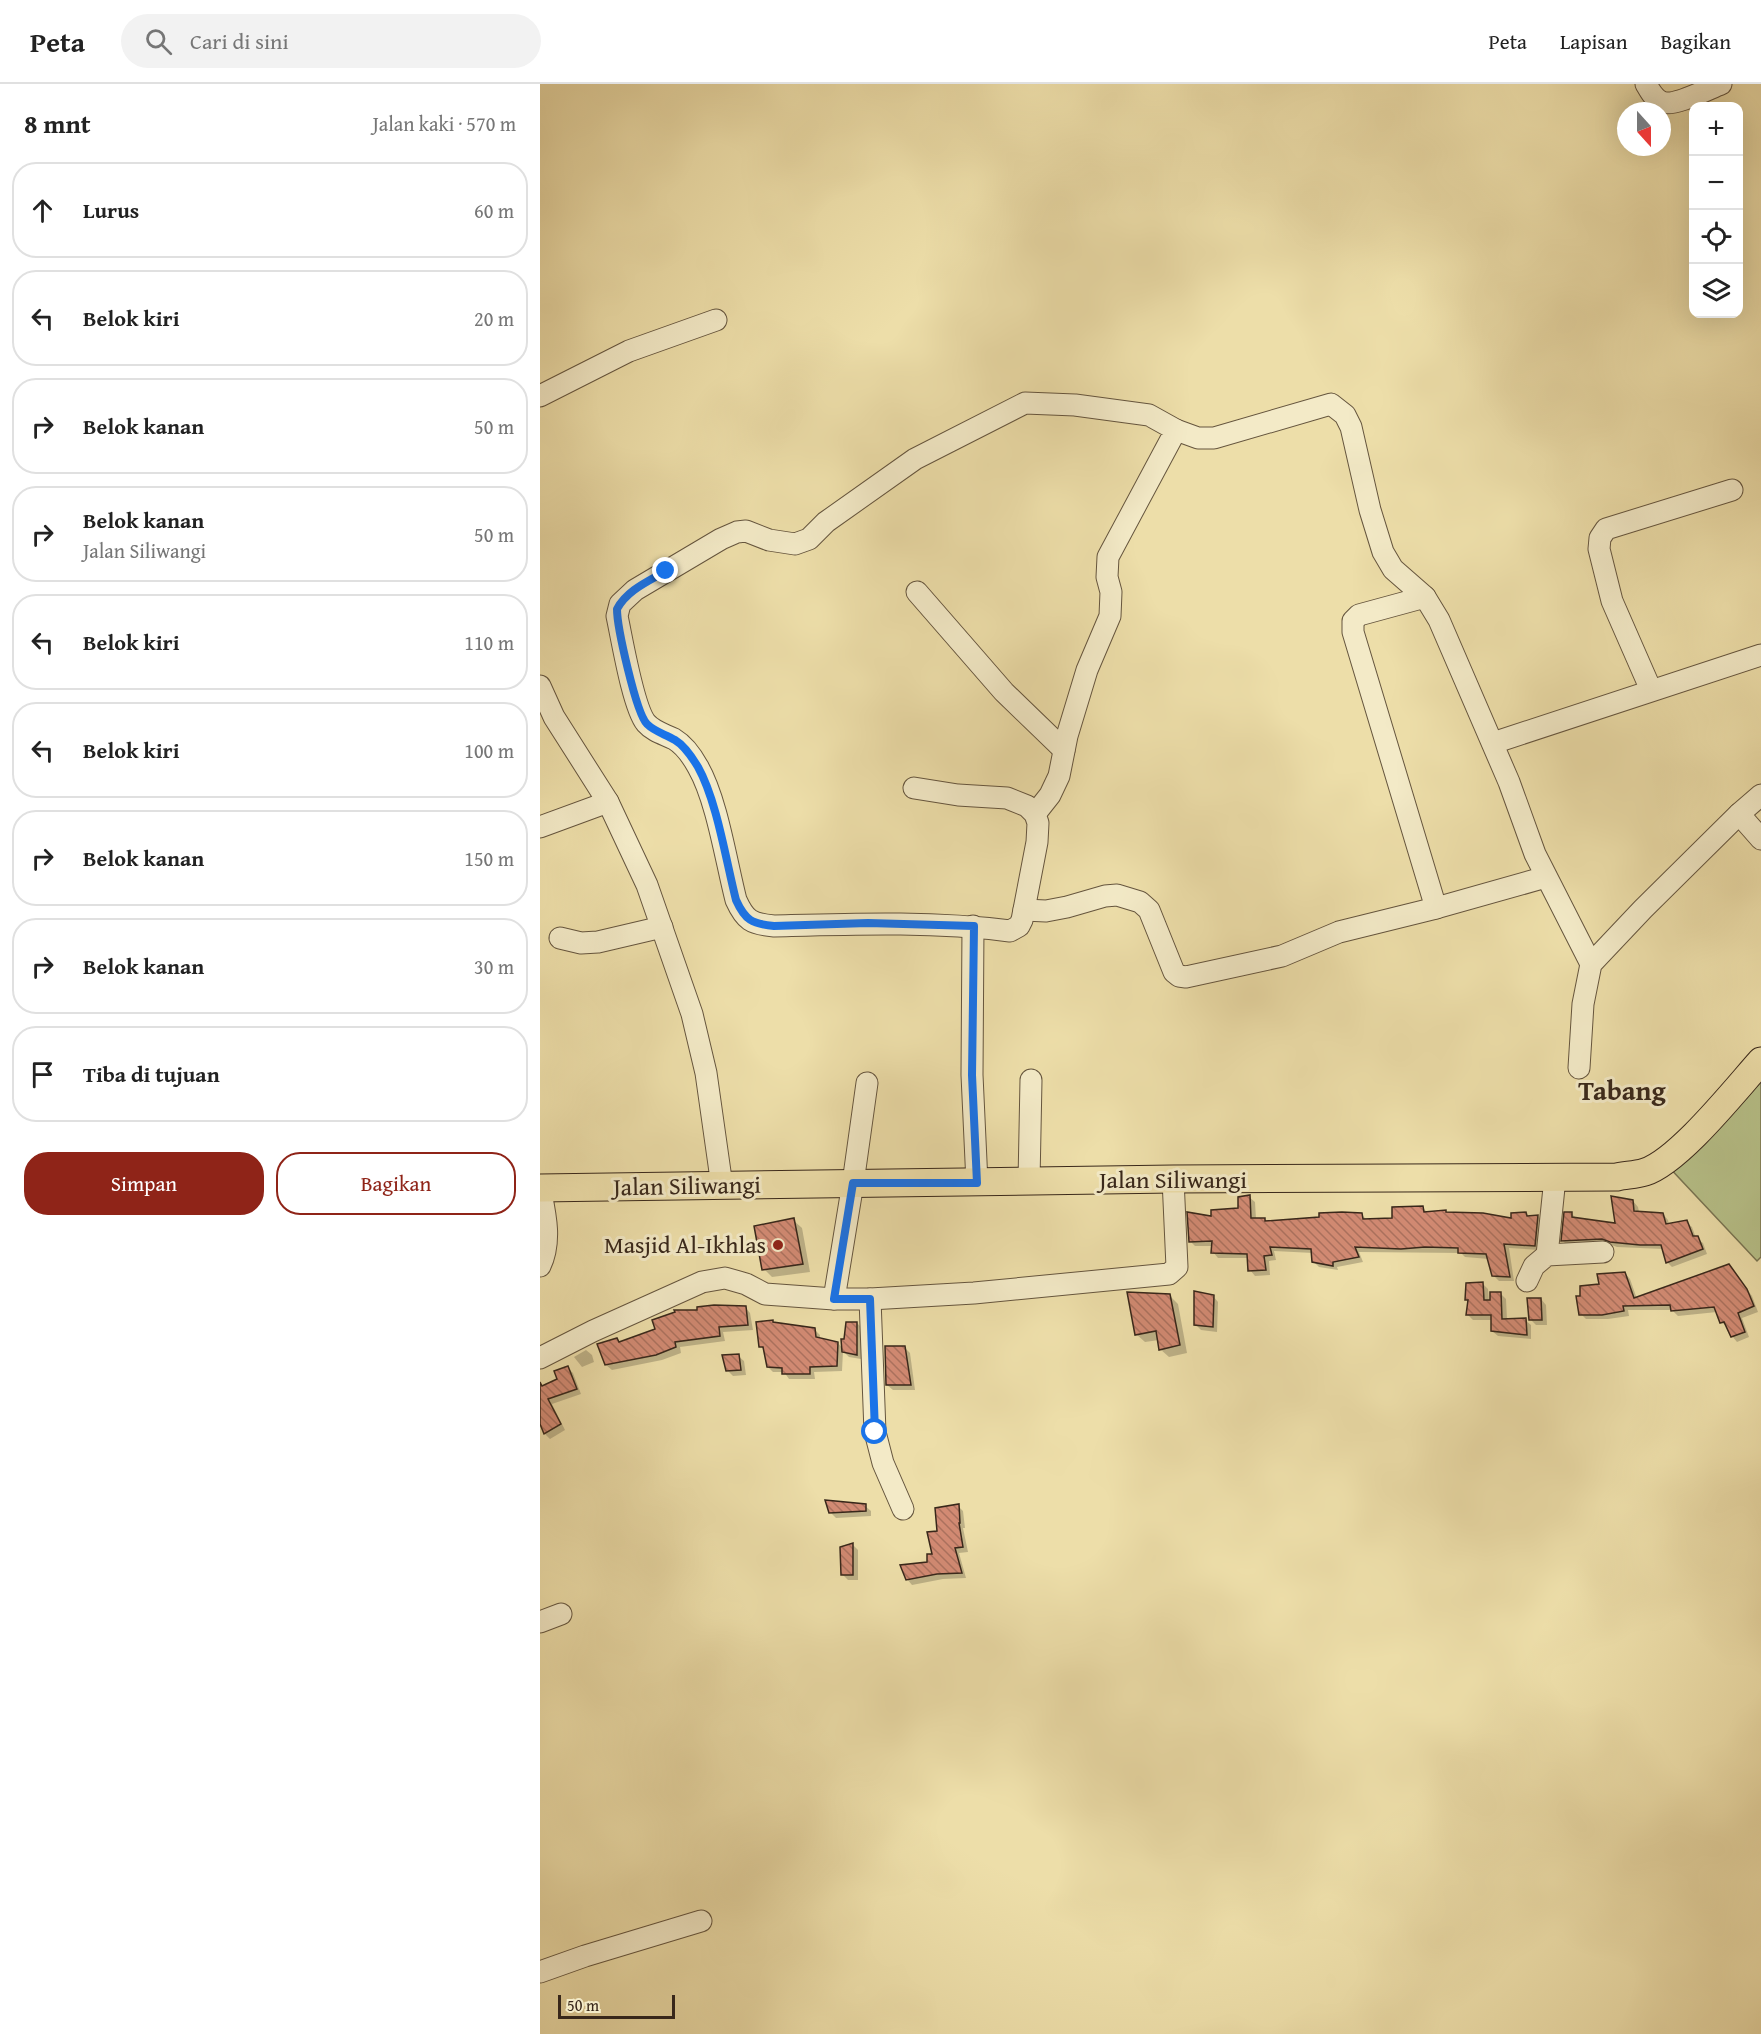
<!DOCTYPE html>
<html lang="id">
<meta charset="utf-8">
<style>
body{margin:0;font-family:"Gentium Book Plus",serif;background:#f2f2f2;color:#222}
.controls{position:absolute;right:18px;top:18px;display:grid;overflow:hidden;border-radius:12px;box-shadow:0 6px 24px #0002}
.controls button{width:54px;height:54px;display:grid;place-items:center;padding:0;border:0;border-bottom:2px solid #e0e0e0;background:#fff;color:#222;font:30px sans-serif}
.compass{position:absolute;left:1077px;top:18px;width:54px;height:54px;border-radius:50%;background:#fff;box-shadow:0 6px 24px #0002;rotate:159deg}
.scale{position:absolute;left:18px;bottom:15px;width:117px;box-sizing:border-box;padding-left:6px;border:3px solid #38271a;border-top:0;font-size:16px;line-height:21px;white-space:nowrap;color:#38271a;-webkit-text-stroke:4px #f3eac7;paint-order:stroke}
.stop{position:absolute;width:18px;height:18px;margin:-14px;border:4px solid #1a73e8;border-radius:50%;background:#fff}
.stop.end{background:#1a73e8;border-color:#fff;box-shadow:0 2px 6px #0008}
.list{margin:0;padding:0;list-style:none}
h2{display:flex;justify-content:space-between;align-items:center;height:78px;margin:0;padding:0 24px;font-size:26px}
h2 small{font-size:20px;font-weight:400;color:#767676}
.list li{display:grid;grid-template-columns:39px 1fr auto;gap:18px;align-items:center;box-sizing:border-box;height:96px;margin:0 12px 12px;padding:0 12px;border:2px solid #e0e0e0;border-radius:24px}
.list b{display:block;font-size:22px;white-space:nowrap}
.list p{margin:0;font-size:20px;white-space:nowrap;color:#767676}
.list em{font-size:20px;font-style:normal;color:#767676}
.actions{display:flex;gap:12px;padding:18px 24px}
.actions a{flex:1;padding:14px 0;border:2px solid #8f2418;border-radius:24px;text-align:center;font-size:21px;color:#8f2418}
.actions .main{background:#8f2418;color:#fff}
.icon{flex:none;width:33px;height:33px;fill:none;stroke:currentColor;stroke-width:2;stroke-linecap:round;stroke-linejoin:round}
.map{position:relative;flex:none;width:1221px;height:1950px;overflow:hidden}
header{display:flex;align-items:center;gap:36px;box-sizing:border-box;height:84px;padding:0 30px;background:#fff;border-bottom:2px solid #e0e0e0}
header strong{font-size:28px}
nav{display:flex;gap:33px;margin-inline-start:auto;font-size:21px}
.search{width:420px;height:54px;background:#f2f2f2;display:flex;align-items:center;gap:15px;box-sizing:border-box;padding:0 21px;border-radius:33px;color:#767676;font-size:22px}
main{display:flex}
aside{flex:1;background:#fff}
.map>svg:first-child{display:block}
.grass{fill:#b7c189;stroke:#787452;stroke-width:1.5}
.shadow{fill:#0003}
.building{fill:url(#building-back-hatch);stroke:#38271a;stroke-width:1.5}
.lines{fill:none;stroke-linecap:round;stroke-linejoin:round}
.minor-casing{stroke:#65553e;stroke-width:23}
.major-casing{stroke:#38271a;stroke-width:29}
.minor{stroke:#f3eac7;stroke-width:21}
.major{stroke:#eddea9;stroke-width:27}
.route{stroke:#1a73e8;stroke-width:8}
.poi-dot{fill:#8f2418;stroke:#f3eac7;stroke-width:2}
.labels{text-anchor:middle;stroke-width:6;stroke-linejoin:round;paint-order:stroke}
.street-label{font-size:24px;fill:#38271a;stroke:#f3eac7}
.poi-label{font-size:24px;fill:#38271a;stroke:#f3eac7;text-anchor:end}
.quarter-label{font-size:27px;font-weight:bold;fill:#38271a;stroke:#f3eac7}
</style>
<header>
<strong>Peta</strong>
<div class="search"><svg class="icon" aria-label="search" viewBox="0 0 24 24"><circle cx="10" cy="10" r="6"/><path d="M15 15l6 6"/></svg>Cari di sini</div>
<nav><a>Peta</a><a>Lapisan</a><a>Bagikan</a></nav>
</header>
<main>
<aside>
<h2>8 mnt<small>Jalan kaki · 570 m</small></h2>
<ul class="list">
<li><svg class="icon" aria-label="ahead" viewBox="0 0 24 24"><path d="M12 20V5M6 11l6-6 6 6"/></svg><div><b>Lurus</b></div><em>60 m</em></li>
<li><svg class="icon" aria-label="left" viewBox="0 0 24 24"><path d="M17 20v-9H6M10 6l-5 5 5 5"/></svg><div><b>Belok kiri</b></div><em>20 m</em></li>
<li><svg class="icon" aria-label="right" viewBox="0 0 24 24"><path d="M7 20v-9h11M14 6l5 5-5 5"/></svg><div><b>Belok kanan</b></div><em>50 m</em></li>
<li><svg class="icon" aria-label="right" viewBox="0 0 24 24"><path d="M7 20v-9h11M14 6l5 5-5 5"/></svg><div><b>Belok kanan</b><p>Jalan Siliwangi</p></div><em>50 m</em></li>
<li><svg class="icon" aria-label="left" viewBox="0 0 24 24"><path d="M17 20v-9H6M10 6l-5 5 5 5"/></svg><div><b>Belok kiri</b></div><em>110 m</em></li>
<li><svg class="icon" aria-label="left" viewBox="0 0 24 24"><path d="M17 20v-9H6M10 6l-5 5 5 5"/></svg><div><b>Belok kiri</b></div><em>100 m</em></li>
<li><svg class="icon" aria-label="right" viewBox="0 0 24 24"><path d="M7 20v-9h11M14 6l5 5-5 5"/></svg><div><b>Belok kanan</b></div><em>150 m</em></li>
<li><svg class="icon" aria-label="right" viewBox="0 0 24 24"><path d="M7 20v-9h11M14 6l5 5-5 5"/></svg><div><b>Belok kanan</b></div><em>30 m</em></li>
<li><svg class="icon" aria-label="arrive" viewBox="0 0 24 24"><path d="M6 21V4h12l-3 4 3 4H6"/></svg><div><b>Tiba di tujuan</b></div></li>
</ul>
<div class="actions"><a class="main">Simpan</a><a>Bagikan</a></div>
</aside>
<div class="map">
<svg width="1221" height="1950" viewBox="0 0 1221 1950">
<defs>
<pattern id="building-back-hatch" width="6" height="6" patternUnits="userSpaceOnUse" patternTransform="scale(1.5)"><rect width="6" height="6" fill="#d28a73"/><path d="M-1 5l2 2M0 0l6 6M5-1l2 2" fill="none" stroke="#ab715e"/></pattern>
</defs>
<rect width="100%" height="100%" fill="#eddea9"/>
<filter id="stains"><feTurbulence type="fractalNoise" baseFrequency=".00333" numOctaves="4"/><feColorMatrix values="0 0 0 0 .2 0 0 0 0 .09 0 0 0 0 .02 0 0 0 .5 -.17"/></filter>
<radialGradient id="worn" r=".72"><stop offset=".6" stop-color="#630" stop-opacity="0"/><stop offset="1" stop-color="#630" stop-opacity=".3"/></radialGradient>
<!-- grass -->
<path class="grass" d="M1221,992v181l-4,4 -91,-97z"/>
<!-- shadow -->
<g class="shadow">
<path d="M709,1113l6,5 1,17h9l3,3 94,-7 5,5 27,-1 29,-11 5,5 85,7 13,-7 3,4 9,-1 5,6 -3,28 -31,-2 5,33h-15l-6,-6 -4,-16 -24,-2 -4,-4 -102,-1 4,10 -26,5 1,3 -19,-3 -6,-6v-8l-39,-2 2,9 -7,1 1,14 -15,1 -5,-6 -1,-12h-31l-5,-6v-6h-18l-5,-5 23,-23 26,-8z"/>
<path d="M1093,1117l5,6 1,5 24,2 5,6 1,5 17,-3 6,5 4,11 7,5 4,11 -35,13 -5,-5 -4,-13 -46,-2 -8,-3 -41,2 -5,-5 3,-27h6l5,5 39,6z"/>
<path d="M253,1136l9,8 8,44 -38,5 -8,-8z"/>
<path d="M1194,1188l18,24 6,16 -16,6 7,19 -12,5 -5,-6 -4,-9 -7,-5 -4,-10 -39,4 -6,-6h-44l1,6 -21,3h-22l-5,-5 20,-28 24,-13 5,6 7,20z"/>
<path d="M942,1199l6,6 1,13 12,-8 5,5 1,21h18l6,5v14l-33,-3 -6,-5v-11h-19l-5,-5 1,-14 -2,-2z"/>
<path d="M629,1211l9,9 9,49 -18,4 -9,-8 -1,-9 -14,2 -9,-8z"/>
<path d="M673,1212l5,6 -1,30 -16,-2 -5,-5z"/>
<path d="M1001,1215l5,6 1,20h-11l-5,-5z"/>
<path d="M205,1223l5,6 3,17 -30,2 2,9 -45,6 1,6 -19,7 -50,10 -6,-5 11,-25 3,3z"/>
<path d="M317,1239l5,5 -1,31 -12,-2 -6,-6 -1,20 -28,1 1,7h-26l-5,-7h-11l-5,-5 -3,-16 -4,-5 54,-16 5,5v5l18,3 5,6 2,-9z"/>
<path d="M365,1264l5,5 5,37h-22l-6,-5z"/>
<path d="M46,1266l6,5 2,7 -12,5 -8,-10z"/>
<path d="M198,1272l6,5 2,14 -13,1 -6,-6z"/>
<path d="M28,1284l5,5 8,21 -29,10 13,26 -15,9 -5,-5 -5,-11v-34l19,-9z"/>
<path d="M325,1422l6,5v5l-35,2 -5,-5z"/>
<path d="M418,1422l5,5 2,17h-2l5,24 -9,1 7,25 -23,1 -31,6 -5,-6 22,-16 5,-7 4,-24z"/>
<path d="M313,1461l5,5v30h-10l-5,-5z"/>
</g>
<!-- building -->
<g class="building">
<path d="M710,1111l1,23h14v3l54,-4v-4l23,-1 20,1 1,6 29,-1v-11l31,-1 1,6 22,-2v2l37,1 28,5v-5l15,-1 1,4 11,-1 -3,31 -31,-2 6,33 -18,-1 -6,-22 -28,-1v-5l-33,-1 -24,2 -46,-2 4,10 -26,5v4l-21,-4 -1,-13 -41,-2 2,8 -8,1 2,14 -18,1 -1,-17 -36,-1 1,-12 -23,1 -2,-30 24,4v-6l27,-2v-11z"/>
<path d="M1071,1112l22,4 1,11 29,2 3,11 21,-4 6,16h5l5,13 -37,14 -5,-18h-21l-30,-3 -8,-3 -41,2 3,-29h8v5l43,6z"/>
<path d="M254,1134l9,46 -41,6 -8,-44z"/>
<path d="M1189,1180l18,25 7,17 -16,7 7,19 -14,5 -7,-15 -4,1 -6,-16 -43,4 -1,-6 -47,1 1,5 -22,4h-23l-3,-19h4v-10l19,-2 -2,-10 28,-2 9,26z"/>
<path d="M943,1198l1,18h6v-8h11l1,27 24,-1 1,17 -36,-4v-16h-25l2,-15h-3l1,-17z"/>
<path d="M654,1207l20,4 -1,32 -19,-2z"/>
<path d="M587,1208l43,2 10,51 -21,5 -3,-19 -21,4z"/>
<path d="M987,1214h14l1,22h-13z"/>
<path d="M174,1221l32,1 2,19 -29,2 1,9 -45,6 1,5 -20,8 -51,10 -8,-21 20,-6 2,4 36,-13 -3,-9 23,-8 -1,-2h23v-3z"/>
<path d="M233,1236v2l42,6 1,9 22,5 -1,24 -27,1v7h-28v-6l-15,-1 -4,-20h-4l-3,-25z"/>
<path d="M306,1238h11v33l-15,-3 -1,-13h3z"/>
<path d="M345,1262h20l6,39h-25z"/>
<path d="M199,1270l2,16 -15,1 -4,-16z"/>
<path d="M28,1282l9,23 -29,10 13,25 -17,10 -4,-10v-42l2,4 15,-7 -3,-8z"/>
<path d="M285,1416l41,4v7l-37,2z"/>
<path d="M419,1420l1,19h-1l4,24 -8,1 7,25 -25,1 -31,6 -6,-15 27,-3v-8h5l-5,-22 10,-1 -2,-23z"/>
<path d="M313,1459v32h-12l-1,-28z"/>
</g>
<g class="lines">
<defs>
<g id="minor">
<path d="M1106,0c4,7 8,15 16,18 12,5 46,-13 59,-18"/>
<path d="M0,312l89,-45 87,-31"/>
<path d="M636,346l22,8h16l117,-34 14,11 6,12 19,83 13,42 10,17 32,28 14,23 70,162 26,72 56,110"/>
<path d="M377,508l87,100 60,58"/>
<path d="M885,513l-66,18 -6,6v11l83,276 110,-31"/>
<path d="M0,602l14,31 54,85 39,83 45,129 14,59 16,113"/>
<path d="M1111,606l-39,-89 -13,-52 1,-11 6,-9 126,-39"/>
<path d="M953,659l268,-88"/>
<path d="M374,704l44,7 49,3 20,8 8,8 3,9 -1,19 -15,78 -3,6 -9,5c-79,-10 -157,-7 -236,-5 -23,-2 -29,-6 -38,-26 -10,-39 -19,-100 -38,-133 -6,-11 -14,-22 -24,-28 -10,-5 -20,-7 -28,-16 -13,-16 -24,-84 -29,-107l3,-12 15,-14 86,-51 16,-7 9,-1 23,9 26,4 14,-5 17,-17 89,-63 110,-56 50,2 74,10 27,15 -68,127 -1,20 4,15 -1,24 -23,54 -20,66 -8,40 -9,19 -15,19"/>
<path d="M1221,711l-22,19 22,25"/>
<path d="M0,743l68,-25"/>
<path d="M484,826l22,1 21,-4 38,-11 12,-1 23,7 9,8 25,62 5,4 7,1 96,-21 57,-24 97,-24"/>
<path d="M433,842l-1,149 5,108"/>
<path d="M20,854l21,5 17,-1 64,-15"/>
<path d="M1039,984l4,-64 8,-40 52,-55 96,-95"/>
<path d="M489,1097l2,-101"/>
<path d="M1007,1171l8,-77"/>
<path d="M0,1182c12,-25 5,-53 0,-78"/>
<path d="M987,1197l7,-15 13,-11 56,-3"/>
<path d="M294,1215l19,-116 14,-100"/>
<path d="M330,1215l5,133 8,31 20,46"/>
<path d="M0,1274l53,-27 109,-49 23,-4 21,6 19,10 69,5h36l104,-6 195,-19 8,-7 -4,-88"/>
<path d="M0,1538l21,-8"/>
<path d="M0,1888l45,-16 116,-35"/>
</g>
<path id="major" d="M0,1104l633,-9 444,-2c9,-2 19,-2 28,-5 34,-11 90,-82 116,-111"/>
</defs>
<!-- minor casing -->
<use href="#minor" class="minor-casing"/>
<!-- major casing -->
<use href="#major" class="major-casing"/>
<!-- minor -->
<use href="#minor" class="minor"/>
<!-- major -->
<use href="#major" class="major"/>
</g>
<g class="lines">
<!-- route -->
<path class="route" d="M126,487c-17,10 -39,19 -49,38 0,18 19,104 30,115 8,8 18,10 28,16 10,6 17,17 23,27 19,34 28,94 38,133 9,20 16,24 38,26l94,-3 106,3 -2,149 5,108h-124l-19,116h36l5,133"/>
</g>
<!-- markers -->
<circle class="poi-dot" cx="238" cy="1161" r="6"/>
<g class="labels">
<!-- street labels -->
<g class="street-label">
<text x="633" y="1104">Jalan Siliwangi</text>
<text transform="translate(147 1102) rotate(-1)" y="8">Jalan Siliwangi</text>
</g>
<!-- poi labels -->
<g class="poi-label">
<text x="226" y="1169">Masjid Al-Ikhlas</text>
</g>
<!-- quarter labels -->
<g class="quarter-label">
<text x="1082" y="1016">Tabang</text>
</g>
</g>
<rect width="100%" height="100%" filter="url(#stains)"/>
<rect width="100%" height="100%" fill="url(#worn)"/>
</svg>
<div class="controls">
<button>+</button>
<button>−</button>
<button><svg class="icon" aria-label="locate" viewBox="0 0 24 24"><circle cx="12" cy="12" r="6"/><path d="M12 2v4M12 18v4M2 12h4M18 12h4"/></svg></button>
<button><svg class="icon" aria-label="layers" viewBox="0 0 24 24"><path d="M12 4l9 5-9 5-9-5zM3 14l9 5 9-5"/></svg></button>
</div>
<svg class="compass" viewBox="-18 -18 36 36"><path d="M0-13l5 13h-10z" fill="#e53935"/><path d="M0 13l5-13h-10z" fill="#767676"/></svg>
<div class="scale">50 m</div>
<div class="stop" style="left:335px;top:1348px"></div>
<div class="stop end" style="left:126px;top:487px"></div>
</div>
</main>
